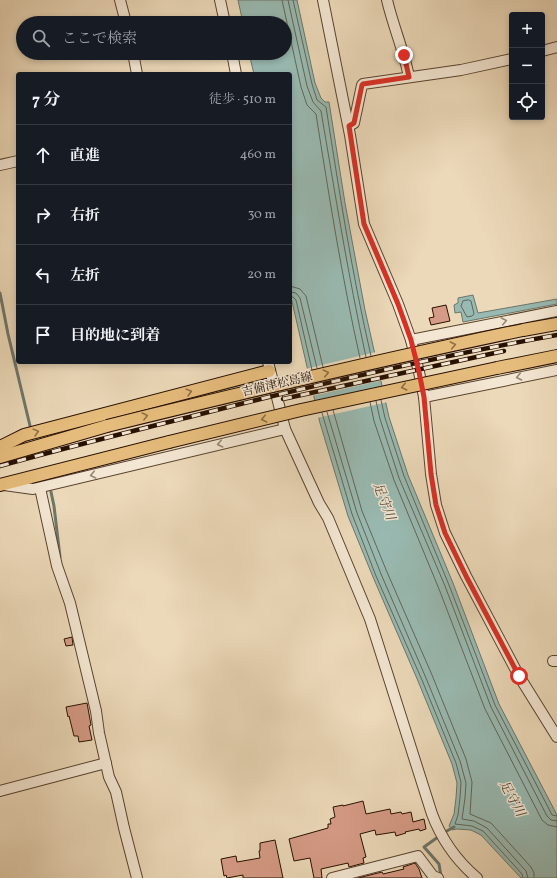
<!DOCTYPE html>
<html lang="ja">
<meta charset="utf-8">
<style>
body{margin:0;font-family:Vollkorn,"Noto Serif JP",serif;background:#20242c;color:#f1f3f6}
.controls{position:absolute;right:12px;top:12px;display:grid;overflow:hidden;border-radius:4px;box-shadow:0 2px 6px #0003}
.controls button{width:36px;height:36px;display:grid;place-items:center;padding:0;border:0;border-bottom:1px solid #363941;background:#171b24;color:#f1f3f6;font:20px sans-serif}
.stop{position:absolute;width:12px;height:12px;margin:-9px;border:3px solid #d93025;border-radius:50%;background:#fff}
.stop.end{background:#d93025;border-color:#fff;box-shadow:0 1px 4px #0008}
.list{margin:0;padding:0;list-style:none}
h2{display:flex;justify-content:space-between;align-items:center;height:52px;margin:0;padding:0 16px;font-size:17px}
h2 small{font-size:13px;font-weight:400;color:#9ea1a6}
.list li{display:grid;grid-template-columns:26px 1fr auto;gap:12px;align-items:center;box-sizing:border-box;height:60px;padding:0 16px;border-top:1px solid #363941}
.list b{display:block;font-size:15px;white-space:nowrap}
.list em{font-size:13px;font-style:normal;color:#9ea1a6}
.icon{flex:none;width:22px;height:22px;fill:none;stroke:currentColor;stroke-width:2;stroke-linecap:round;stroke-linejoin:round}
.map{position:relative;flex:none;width:557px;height:878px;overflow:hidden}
.search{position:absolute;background:#171b24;box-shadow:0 2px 6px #0003;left:16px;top:16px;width:276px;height:44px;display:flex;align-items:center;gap:10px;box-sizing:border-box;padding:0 14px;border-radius:22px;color:#9ea1a6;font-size:15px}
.panel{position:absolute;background:#171b24;box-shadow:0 2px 6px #0003;left:16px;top:72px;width:276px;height:292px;border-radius:4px}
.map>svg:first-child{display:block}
.water{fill:#99bab2;stroke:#6c766b}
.pier{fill:#ecd9b9}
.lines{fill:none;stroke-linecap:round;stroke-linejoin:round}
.shore{stroke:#606659;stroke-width:1}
.stream{stroke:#6c766b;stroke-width:3}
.building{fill:#d69b86;stroke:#281100}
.minor-casing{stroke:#59432e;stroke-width:12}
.major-casing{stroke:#281100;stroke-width:14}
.minor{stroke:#f3e6d2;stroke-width:10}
.major{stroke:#e6bc7c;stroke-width:12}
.rail-casing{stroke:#281100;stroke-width:4.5}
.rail{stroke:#f3e6d2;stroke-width:3;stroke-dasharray:9;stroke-linecap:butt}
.major-bridge-casing{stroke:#281100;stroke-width:14;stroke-linecap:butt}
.major-bridge{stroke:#e6bc7c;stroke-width:12}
.oneway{stroke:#988674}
.oneway2{stroke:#906f44}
.route{stroke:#d93025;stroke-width:5}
.labels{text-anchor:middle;stroke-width:3;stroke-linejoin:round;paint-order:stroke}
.street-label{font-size:12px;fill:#281100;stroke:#f3e6d2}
.water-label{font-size:13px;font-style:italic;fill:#504c3e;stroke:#f3e6d2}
</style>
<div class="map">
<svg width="557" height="878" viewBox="0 0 557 878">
<rect width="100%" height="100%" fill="#ecd9b9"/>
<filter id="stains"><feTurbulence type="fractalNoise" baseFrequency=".005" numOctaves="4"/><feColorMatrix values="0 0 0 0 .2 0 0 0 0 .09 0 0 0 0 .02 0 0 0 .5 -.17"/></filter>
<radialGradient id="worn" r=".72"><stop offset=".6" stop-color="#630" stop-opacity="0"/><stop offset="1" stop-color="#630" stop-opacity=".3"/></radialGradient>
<!-- water -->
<g class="water">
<path d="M238,0h59l18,83 6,15 4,4h4l16,101 20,107 24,107 19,58 45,108 46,121 58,111v63h-36l-40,-43 -10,-5 -14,-1 -5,1 -3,-4 5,-12 2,-16 1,-15 -5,-19 -34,-83 -45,-104 -25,-61 -28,-93 -30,-130v-219h-36l-5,-21h36v-30h-42z"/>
<path d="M473,295l5,18 79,-14v5l-94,18 -2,-10 -6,1 -1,-8 4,-2v-5z"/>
</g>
<!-- pier -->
<g class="pier">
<path d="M376,352l3,14 -70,16 -4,-13z"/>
<path d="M380,368l3,12 -71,16 -3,-13z"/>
<path d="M384,387l4,15 -71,16 -4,-16z"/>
</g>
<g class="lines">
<!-- shore -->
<g class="shore">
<path d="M282,0l19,87 6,18 9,9c13,82 26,164 44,244"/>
<path d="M288,0l19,86 6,16 8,9c14,82 27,164 45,246"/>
<path d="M293,0l19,84 5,16 9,7c13,83 26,167 45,249"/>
<path d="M290,286l10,3 6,7 17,71"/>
<path d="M290,292l6,1 4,5 17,70"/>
<path d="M290,297h3l3,3 16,70"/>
<path d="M469,300l2,1 3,13 -2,2 -5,1 -6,-11 2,-5z"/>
<path d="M381,400l4,18 19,58 45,109 46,120 53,102 4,8 5,1"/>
<path d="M376,401l4,18 19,59 46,108 46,121 56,109 4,4 6,1"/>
<path d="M370,402l4,19 20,59 45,109 46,120 57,111 6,5 9,2"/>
<path d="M333,410l29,101 25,61 45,103 34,84 6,23 -2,32 21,9 40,44 3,6v5"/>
<path d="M327,412l30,101 24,61 45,104 34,83 6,22 -1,15 -3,21 12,2 13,7 39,43 2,7"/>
<path d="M322,413l30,101 24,62 46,104 34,83 5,19 -1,16 -2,17 -3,9 17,2 11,5 39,43 1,4"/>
</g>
<!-- stream -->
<g class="stream">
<path d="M0,293l8,41 23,96"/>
<path d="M51,492l3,14 6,51"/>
<path d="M445,832l9,-5"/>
<path d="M438,837l-14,10 15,17 2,12"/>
</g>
</g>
<!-- building -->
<g class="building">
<path d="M446,305l4,16 -19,4 -2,-7 5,-1 -2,-9z"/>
<path d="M72,637l1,8 -7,1 -2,-7z"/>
<path d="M87,703l4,22 -2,1 3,14 -13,2 -1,-6h-4l-5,-20 -1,1 -2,-10z"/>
<path d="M363,801l3,13 24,-5 1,5 10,-2 1,2 9,-2 2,10 11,-3 2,10 -6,2 -1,-2 -14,3 1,1 -10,3 -1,-4 -19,3 -1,-5 -15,4 6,23 -3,1 1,5 -15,4 -1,-4 -27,6 1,9h-8l-4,-20 -16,3 -5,-22 39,-11v-4h3l-1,-5 5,-2 -2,-10 10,-2v1z"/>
<path d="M275,840l8,38h-40v-3l-16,3 -1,-3 -2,1 -3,-17 15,-3 1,6 23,-4 -1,-7h1v-8z"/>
<path d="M415,863l4,6 3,9h-64l24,-6 1,2 21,-5 -1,-2z"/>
</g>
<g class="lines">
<defs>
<g id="minor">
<path d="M120,0l6,23"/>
<path d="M220,0l5,23"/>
<path d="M323,0l27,135 14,89 34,80 13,36 8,32 5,25 7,77 5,31 9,28 21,43 53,100 38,61"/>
<path d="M387,0c6,26 17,51 22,77"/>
<path d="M542,51l15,-4"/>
<path d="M133,53l4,21"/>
<path d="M232,53l4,21"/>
<path d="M349,126l5,-3 8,-38 1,-1 98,-14 51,-11"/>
<path d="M0,165l18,-4"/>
<path d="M411,340l146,-29"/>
<path d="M268,362l17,67 34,74 9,15 42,101 62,195c9,24 25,47 45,64"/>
<path d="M424,397l133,-27"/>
<path d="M4,485l29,4 252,-60"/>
<path d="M40,488l17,78 13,37 26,108 3,22 10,44 7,15 8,36 13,50"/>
<path d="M553,661h4"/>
<path d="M0,791l106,-28"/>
<path d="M332,878l86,-22 15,20 5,2"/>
</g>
<g id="major">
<path d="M523,330l34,-6"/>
<path d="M497,368l60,-12"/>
<path d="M0,447l24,-12 245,-64"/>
<path d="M0,457l107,-31"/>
<path d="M0,485l169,-43"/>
</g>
</defs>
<!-- minor casing -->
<use href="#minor" class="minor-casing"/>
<!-- major casing -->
<use href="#major" class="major-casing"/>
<!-- minor -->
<use href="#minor" class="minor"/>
<!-- major -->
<use href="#major" class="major"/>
<defs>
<g id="rail">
<path d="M283,399l221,-48"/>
<path d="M0,466c64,-18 129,-34 193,-50 121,-31 242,-59 364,-81"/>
</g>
</defs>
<!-- rail casing -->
<use href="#rail" class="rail-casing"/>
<!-- rail -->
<use href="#rail" class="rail"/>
<defs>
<g id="major-bridge">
<path d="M107,426c138,-34 277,-67 416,-96"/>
<path d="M169,442l132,-32 196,-42"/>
</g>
</defs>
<!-- major-bridge casing -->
<use href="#major-bridge" class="major-bridge-casing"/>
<!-- major-bridge -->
<use href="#major-bridge" class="major-bridge"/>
</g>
<!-- one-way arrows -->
<defs><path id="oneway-chevron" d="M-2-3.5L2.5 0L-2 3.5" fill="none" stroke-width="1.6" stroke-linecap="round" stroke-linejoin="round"/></defs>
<g class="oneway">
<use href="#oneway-chevron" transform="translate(504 321) rotate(-11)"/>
<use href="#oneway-chevron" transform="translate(519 377) rotate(168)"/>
<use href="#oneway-chevron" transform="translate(220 444) rotate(167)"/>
<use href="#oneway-chevron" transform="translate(93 475) rotate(167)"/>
</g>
<g class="oneway2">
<use href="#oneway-chevron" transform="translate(453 345) rotate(-11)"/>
<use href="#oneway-chevron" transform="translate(326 373) rotate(-13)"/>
<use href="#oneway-chevron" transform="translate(404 387) rotate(167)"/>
<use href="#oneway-chevron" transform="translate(189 392) rotate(-15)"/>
<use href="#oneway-chevron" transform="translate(145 416) rotate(-14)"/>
<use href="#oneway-chevron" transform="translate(264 419) rotate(167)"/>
<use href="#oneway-chevron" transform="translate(36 432) rotate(-15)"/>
</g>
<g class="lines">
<!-- route -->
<path class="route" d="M404,55l5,22 -46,7 -1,1 -8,38 -5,3 15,98 34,80 13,36 8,32 5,25 7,77 5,31 9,28 21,43 53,100"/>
</g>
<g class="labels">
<!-- street labels -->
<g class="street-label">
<text transform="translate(277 384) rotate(-13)" y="4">吉備津松島線</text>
</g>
<!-- water labels -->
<g class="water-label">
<text transform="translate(385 501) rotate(69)" y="5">足守川</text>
<text transform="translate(513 798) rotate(61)" y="5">足守川</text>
</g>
</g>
<rect width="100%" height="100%" filter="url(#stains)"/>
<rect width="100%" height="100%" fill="url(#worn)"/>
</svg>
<div class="controls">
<button>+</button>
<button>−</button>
<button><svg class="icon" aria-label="locate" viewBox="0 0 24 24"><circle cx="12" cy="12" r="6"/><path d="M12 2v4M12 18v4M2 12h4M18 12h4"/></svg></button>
</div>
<div class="stop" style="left:519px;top:676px"></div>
<div class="stop end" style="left:404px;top:55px"></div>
<div class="search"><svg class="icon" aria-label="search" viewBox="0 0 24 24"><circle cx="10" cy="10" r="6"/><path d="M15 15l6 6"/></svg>ここで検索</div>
<section class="panel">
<h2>7 分<small>徒歩 · 510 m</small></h2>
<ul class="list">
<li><svg class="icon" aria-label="ahead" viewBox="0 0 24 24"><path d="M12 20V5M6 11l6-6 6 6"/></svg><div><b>直進</b></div><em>460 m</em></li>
<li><svg class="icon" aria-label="right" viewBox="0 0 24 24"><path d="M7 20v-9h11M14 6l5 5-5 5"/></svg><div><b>右折</b></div><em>30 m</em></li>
<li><svg class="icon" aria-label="left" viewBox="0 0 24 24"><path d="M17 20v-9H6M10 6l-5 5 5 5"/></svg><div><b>左折</b></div><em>20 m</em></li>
<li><svg class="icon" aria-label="arrive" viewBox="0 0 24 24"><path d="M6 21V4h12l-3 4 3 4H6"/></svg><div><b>目的地に到着</b></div></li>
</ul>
</section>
</div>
